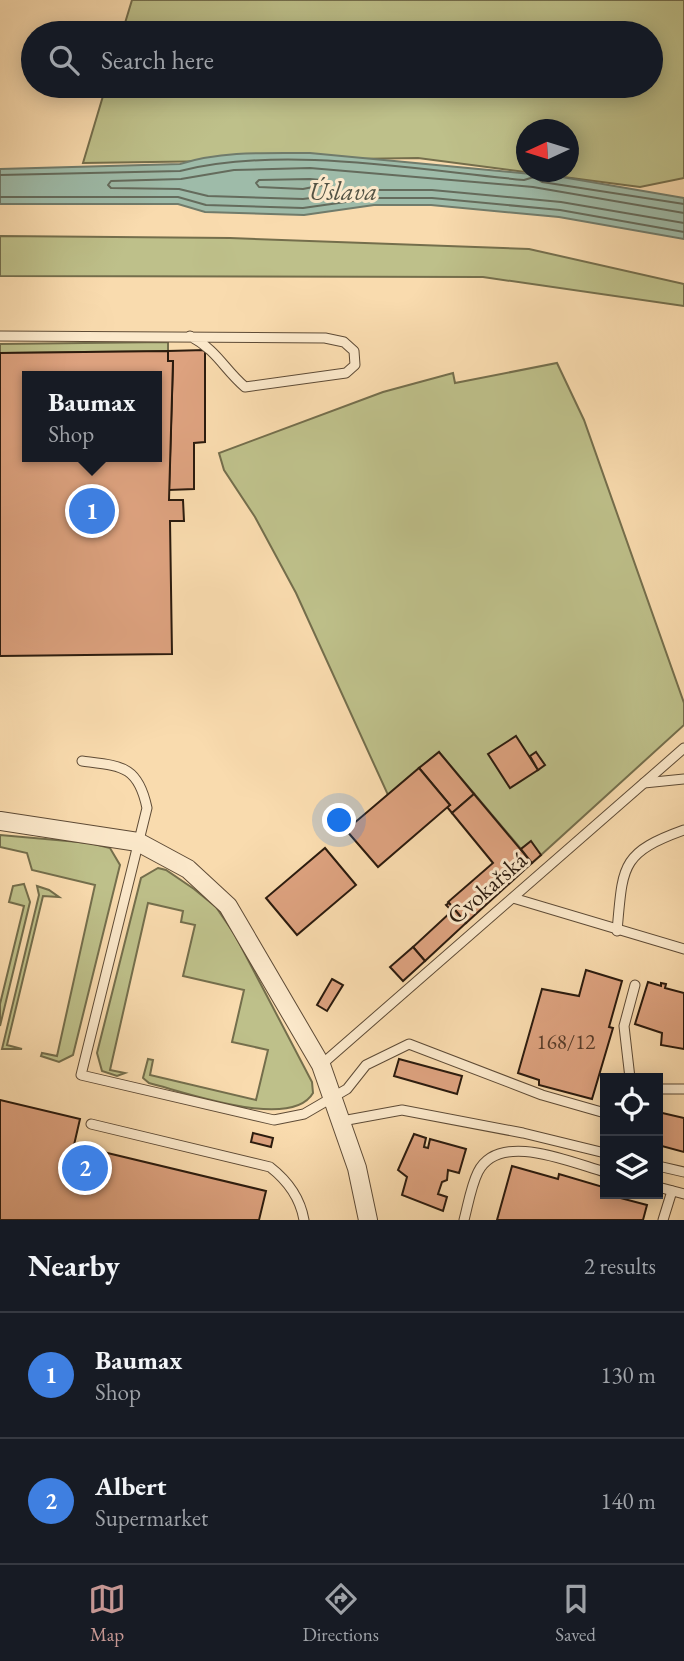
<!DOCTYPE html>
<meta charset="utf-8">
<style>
body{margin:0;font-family:"EB Garamond",serif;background:#20242c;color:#f1f3f6}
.controls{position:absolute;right:21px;bottom:21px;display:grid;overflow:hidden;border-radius:0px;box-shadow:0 4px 18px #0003}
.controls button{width:63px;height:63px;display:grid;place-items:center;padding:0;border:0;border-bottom:2px solid #363941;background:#171b24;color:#f1f3f6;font:35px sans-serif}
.compass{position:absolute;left:516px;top:119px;width:63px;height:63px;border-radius:50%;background:#171b24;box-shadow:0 4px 18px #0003;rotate:266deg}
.you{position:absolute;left:340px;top:821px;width:24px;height:24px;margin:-18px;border:5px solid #fff;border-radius:50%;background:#1a73e8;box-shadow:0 0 0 10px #1a73e833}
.badge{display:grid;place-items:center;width:46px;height:46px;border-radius:50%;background:#c59692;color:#fff;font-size:23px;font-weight:700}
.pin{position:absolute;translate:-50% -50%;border:4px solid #fff;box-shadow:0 2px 7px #0006}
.popup{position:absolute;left:22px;top:371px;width:140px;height:91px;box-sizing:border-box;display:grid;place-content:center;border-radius:0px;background:#171b24;filter:drop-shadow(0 2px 5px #0005);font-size:23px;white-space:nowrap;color:#9ea1a6}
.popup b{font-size:26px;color:#f1f3f6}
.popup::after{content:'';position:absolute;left:50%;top:100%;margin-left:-14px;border:14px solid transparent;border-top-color:#171b24}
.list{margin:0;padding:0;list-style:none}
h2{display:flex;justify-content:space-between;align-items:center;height:91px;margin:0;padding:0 28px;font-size:30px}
h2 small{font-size:23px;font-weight:400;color:#9ea1a6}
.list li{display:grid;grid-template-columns:46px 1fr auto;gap:21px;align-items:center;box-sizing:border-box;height:126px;padding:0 28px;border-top:2px solid #363941}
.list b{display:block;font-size:26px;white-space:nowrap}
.list p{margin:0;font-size:23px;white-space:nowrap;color:#9ea1a6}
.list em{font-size:23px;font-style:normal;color:#9ea1a6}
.icon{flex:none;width:38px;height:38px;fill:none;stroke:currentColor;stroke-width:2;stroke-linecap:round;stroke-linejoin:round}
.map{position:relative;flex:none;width:684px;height:1220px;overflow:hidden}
.search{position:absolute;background:#171b24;box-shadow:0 4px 18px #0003;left:21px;right:21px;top:21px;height:77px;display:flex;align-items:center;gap:18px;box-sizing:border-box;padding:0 24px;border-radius:38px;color:#9ea1a6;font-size:26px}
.sheet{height:343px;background:#171b24}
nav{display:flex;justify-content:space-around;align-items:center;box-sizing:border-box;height:98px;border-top:2px solid #363941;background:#171b24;font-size:19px;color:#9ea1a6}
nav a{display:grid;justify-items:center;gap:4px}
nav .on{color:#c59692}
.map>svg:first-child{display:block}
.green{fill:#bec08a;stroke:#746e4c;stroke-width:2;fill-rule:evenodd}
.water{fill:#9ebba9;stroke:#707b6b;stroke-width:2}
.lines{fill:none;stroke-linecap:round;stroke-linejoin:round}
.shore{stroke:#646b5c;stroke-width:2}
.building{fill:#dda27f;stroke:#2b1b0e;stroke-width:2;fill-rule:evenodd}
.service-casing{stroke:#5e4b36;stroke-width:11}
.minor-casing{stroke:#5e4b36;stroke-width:20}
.service{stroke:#fbe8ca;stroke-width:9}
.minor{stroke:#fbe8ca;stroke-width:18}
.labels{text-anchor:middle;stroke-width:6;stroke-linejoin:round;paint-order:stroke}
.number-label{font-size:21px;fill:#583d2a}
.street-label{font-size:24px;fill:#2b1b0e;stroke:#fbe8ca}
.water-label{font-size:26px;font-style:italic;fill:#535344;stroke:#fbe8ca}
</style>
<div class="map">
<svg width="684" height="1220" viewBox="0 0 684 1220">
<rect width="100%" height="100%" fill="#f9dbae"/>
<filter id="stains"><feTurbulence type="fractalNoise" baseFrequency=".00286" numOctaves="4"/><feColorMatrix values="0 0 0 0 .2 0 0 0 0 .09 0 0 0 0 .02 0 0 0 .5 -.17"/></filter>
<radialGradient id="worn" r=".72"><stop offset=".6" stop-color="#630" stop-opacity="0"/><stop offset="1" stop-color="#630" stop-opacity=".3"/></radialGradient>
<!-- green -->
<g class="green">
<path d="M132,0h552v178l-44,9 -222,-29 -335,5 23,-77h545v-53h-529zM526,130h42v42h-42z"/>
<path d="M0,236l230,2 299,11 155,35v22l-201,-29 -483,-1z"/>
<path d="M168,342v9l-168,2v-9z"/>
<path d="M557,363l27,57 100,283v22l-143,130 -10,-13 -10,7 -82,-97 -51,43 -92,-202 -41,-76 -31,-47 -5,-17 164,-61 70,-19 2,10z"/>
<path d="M0,835l90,8 20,5 10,17 -47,190 -14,7 -18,-6 1,-3 15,3 38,-171 -63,-15 -5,-17 -27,-6z"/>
<path d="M158,868l8,2 28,19 22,18 19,28 77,147 1,11c-22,38 -128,-1 -164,-10l-6,-5 5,-19 5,1 -3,15 106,25 12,-50 -36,-8 12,-52 -61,-14 12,-51 -14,-3 2,-11 -35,-8 -38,167 15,3 -8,3 -15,-5 -5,-18 44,-175z"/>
<path d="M24,884l6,18 -30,124v-22l24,-98 -15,-4 4,-16z"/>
<path d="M37,886l12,4 10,7 -16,-1 -36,149 15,4h-20l37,-154z"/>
</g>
<!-- water -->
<path class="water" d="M310,153l252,24 122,21v41l-125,-22 -128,-12h-57l-70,10 -99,-3 -27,-8h-178v-35l180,-5c42,-13 86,-11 130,-11z"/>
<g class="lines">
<!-- shore -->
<g class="shore">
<path d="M0,175l180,-4c103,-26 237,-1 344,9l10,-3 8,5 142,22"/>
<path d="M310,179l11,1 2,5 -20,4 -44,-2 -3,-4 3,-3z"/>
<path d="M0,197h178l28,8 97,3 71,-10h58l128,12 124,22"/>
<path d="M684,213l-151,-26 -223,-19 -76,2 -53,9 -70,2 -3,4 3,3 68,1 29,7 95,3 70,-9h59l129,12 123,21"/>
</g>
</g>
<!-- building -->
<g class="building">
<path d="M205,350v92l-11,1v46l-25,1 4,-129h-5v-10z"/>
<path d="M168,351v10h5l-4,139h14l1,21h-14l2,133 -172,2v-303zM27,376h130v81h-130z"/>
<path d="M516,736l22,34 -28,18 -22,-34z"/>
<path d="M439,752l35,42 -22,19 -5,-6 3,-2 -31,-37z"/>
<path d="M536,752l9,13 -7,5 -8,-14z"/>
<path d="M419,768l31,37 -72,62 -32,-37z"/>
<path d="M474,794l58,69 -66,60 -18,-21 45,-39 -41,-50z"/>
<path d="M531,841l10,14 -9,8 -11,-14z"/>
<path d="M325,848l31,37 -59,50 -31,-37z"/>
<path d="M449,903l17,20 -41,38 -12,-14 39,-36 -6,-6z"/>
<path d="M413,947l12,14 -22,20 -13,-14z"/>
<path d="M586,970l36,11 -13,46 4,1 -21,71 -53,-14v-5l-21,-7 24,-84 37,7z"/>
<path d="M332,979l11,6 -16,26 -10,-6z"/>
<path d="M648,982l13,4v-3l5,1 -1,4 19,5v56l-23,-4 1,-12 -27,-9z"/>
<path d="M399,1059l63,17 -5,18 -63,-18z"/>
<path d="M0,1100l80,19 -6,26 192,46 -7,29h-259z"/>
<path d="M658,1112l26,6v34l-26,-7z"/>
<path d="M253,1133l20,5 -2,9 -20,-5z"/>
<path d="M414,1134l12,4 -2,9 4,1 2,-9 36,10 -7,24 -11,-3 -1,10 -5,2 -4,12 9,3 -4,14 -41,-16 5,-18 -9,-7z"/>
<path d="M512,1166l46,13 1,-5 44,13 2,7 42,11 -4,15h-146z"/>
</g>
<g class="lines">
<defs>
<g id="service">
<path d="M0,336l325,2 19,4 10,9 1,14 -9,8 -101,14c-22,-19 -27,-36 -55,-51"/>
<path d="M82,761c39,5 56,4 65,47l-66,267 193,45 30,-6 43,-25 19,-24 43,-21 133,51 63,18"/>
<path d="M644,783l40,-4"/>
<path d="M513,898l171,51"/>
<path d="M617,931c6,-65 3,-78 67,-101"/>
<path d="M321,1065l363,-317"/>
<path d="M630,1078l-6,-52 11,-41"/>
<path d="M658,1089h26"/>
<path d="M342,1121l60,-11 121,23 82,20"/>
<path d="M91,1124l179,43c18,14 30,30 34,53"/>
<path d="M658,1166l26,6"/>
<path d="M658,1187l26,7"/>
<path d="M464,1220c4,-15 7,-34 14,-48 21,-42 94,-9 127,0"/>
<path d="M663,1220l9,-29"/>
</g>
<path id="minor" d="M0,821l138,21 50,27 40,37 93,159 36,103 11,52"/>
</defs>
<!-- service casing -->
<use href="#service" class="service-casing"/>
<!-- minor casing -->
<use href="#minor" class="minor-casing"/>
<!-- service -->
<use href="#service" class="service"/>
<!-- minor -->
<use href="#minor" class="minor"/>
</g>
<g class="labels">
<!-- number labels -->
<g class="number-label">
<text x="566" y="1049">168/12</text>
</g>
<!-- street labels -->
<g class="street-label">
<text transform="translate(487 888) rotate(-41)" y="8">Cvokařská</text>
</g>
<!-- water labels -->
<g class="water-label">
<text x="343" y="200">Úslava</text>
</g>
</g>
<rect width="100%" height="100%" filter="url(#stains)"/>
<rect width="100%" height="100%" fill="url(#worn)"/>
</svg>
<div class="controls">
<button><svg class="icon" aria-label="locate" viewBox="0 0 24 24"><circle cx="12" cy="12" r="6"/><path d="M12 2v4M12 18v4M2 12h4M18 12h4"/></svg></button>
<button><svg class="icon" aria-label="layers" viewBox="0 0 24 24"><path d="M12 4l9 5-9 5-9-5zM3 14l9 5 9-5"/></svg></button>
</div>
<svg class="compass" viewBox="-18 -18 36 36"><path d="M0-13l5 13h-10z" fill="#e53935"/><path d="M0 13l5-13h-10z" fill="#9ea1a6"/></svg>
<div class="you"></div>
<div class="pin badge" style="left:92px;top:511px;background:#3f7fe0">1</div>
<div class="popup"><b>Baumax</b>Shop</div>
<div class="pin badge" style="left:85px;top:1168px;background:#3f7fe0">2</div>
<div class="search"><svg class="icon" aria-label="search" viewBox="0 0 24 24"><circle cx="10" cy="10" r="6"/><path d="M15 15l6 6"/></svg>Search here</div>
</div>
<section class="sheet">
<h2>Nearby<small>2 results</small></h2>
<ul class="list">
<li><span class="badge" style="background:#3f7fe0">1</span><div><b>Baumax</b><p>Shop</p></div><em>130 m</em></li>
<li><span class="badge" style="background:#3f7fe0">2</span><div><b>Albert</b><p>Supermarket</p></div><em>140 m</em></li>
</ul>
</section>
<nav>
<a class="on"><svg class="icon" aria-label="map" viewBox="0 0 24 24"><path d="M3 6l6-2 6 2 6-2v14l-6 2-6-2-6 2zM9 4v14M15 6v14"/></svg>Map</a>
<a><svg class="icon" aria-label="directions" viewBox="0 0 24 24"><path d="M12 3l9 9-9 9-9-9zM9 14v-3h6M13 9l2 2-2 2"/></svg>Directions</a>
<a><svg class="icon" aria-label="saved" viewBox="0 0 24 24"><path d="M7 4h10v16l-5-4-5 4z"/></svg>Saved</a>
</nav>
